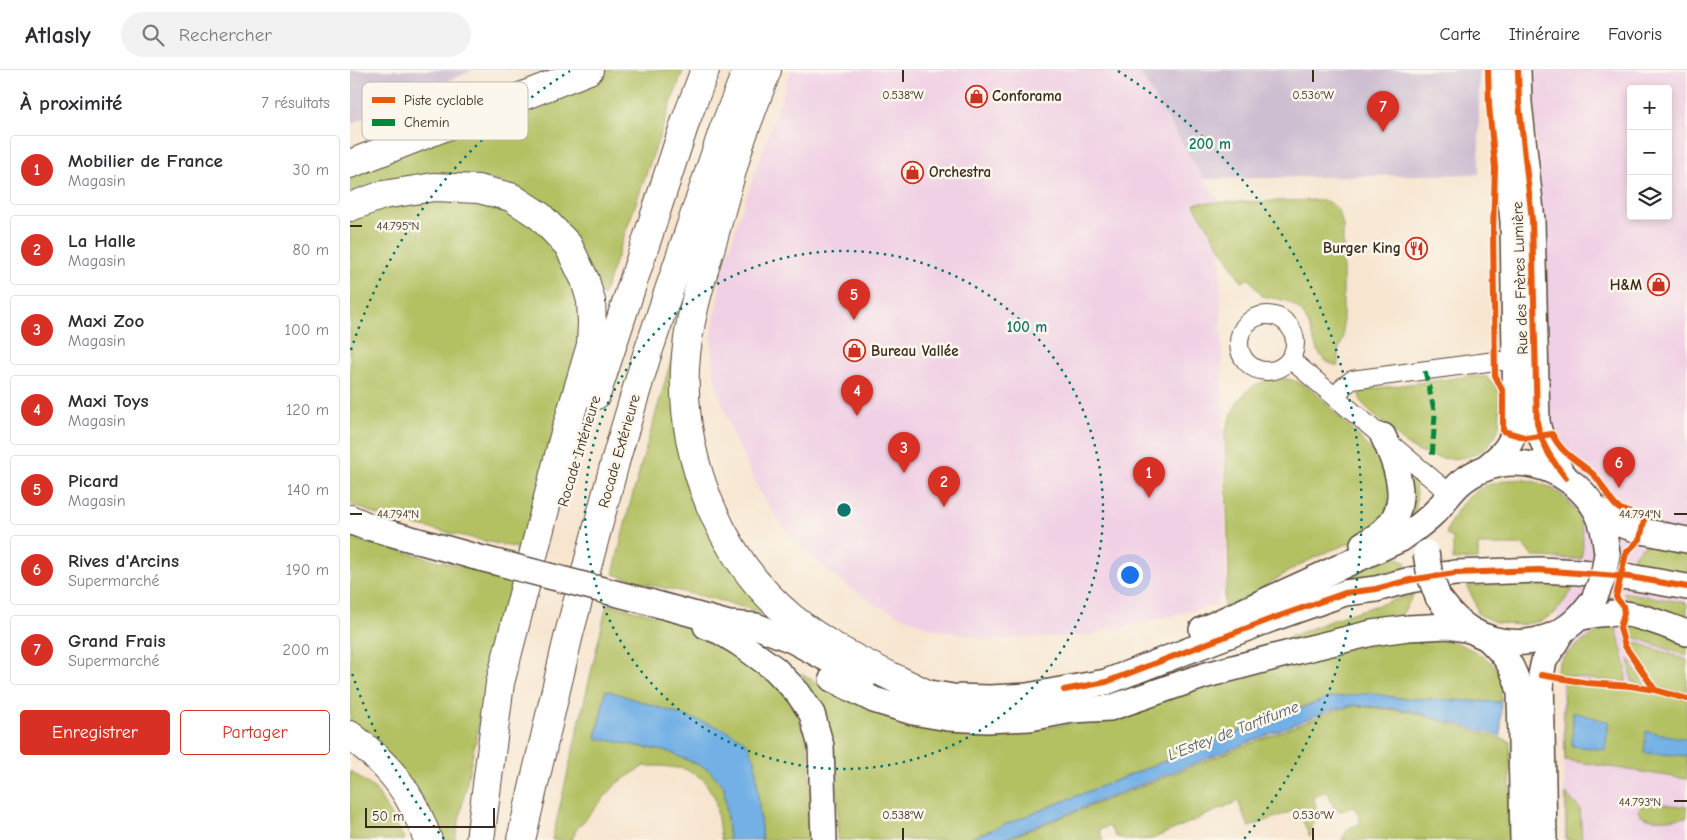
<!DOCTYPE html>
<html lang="fr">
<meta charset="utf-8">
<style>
body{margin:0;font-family:"Comic Neue",sans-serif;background:#f2f2f3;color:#2b2b33}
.controls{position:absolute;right:15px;top:15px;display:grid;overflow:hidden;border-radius:5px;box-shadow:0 2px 8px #0003}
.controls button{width:45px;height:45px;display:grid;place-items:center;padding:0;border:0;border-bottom:1px solid #e1e1e2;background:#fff;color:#2b2b33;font:25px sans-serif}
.scale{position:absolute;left:15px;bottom:12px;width:130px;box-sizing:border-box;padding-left:5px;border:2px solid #3b2a1e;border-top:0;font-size:14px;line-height:18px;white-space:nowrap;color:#3b2a1e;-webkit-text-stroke:4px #fbf7ec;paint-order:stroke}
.you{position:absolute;left:779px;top:504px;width:18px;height:18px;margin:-12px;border:4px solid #fff;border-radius:50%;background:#1a73e8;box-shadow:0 0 0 8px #1a73e833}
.badge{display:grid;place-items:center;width:32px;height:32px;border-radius:50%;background:#d93025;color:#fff;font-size:16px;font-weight:700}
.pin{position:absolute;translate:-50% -41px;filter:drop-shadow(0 1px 2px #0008)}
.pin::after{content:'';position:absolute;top:26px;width:18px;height:15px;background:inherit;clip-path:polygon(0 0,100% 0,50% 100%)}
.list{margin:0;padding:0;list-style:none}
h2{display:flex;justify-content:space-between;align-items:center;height:65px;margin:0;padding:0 20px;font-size:21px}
h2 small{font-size:16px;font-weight:400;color:#7c7c81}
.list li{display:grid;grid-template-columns:32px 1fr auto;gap:15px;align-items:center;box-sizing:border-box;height:70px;margin:0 10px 10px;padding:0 10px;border:1px solid #e1e1e2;border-radius:5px}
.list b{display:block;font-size:19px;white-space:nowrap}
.list p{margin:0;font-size:16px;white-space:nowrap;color:#7c7c81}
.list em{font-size:16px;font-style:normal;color:#7c7c81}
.actions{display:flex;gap:10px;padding:15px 20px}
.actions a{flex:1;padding:11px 0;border:1px solid #d93025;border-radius:5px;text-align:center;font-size:18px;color:#d93025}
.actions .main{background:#d93025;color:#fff}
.icon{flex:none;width:28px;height:28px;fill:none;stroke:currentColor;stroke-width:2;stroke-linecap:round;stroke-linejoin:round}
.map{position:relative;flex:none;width:1337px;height:770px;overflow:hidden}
header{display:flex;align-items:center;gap:30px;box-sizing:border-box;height:70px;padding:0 25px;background:#fff;border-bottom:1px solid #e1e1e2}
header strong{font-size:24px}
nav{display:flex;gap:28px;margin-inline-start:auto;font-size:18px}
.search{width:350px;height:45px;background:#f2f2f3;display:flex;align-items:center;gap:12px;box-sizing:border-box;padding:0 18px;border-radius:28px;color:#7c7c81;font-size:19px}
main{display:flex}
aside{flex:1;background:#fff}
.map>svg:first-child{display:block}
.built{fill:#f0d0e4;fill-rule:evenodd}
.industrial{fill:#cebed1}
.green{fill:#b3c163;stroke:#777640}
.water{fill:#73b0e5;stroke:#576d82}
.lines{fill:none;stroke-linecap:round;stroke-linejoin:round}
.street-casing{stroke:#574639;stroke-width:20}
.secondary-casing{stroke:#574639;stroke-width:28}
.highway-casing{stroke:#574639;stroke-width:30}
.street{stroke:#fff;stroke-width:18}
.secondary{stroke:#fff;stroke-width:25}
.highway{stroke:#fff;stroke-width:28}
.secondary-bridge-casing{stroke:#574639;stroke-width:28;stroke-linecap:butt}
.secondary-bridge{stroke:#fff;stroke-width:25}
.quiet{stroke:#00873e;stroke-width:5;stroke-dasharray:10 5;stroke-linecap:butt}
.cycleway-casing{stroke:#fbf7ec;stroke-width:9}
.cycleway{stroke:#e8590c;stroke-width:6}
.ticks{fill:none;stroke:#3b2a1e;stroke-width:2}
.ring{fill:none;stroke:#0f766e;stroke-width:2.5;stroke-dasharray:2.5 5}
.labels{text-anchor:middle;stroke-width:5;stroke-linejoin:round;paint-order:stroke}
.poi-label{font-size:15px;font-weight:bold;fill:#3b2a1e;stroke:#fbf7ec;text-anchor:start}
.street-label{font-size:15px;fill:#3b2a1e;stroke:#fbf7ec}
.water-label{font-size:16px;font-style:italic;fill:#4f5964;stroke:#fbf7ec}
.key{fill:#fbf7ec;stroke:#c1baae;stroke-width:1}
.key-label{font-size:14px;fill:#3b2a1e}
.ticks-label{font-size:12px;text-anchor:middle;fill:#3b2a1e;stroke:#fbf7ec;stroke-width:5;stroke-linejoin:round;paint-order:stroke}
.centre{fill:#0f766e;stroke:#fbf7ec;stroke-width:2.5}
.ring-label{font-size:15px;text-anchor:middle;font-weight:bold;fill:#0f766e;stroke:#fbf7ec;stroke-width:5;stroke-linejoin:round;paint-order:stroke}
</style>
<header>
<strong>Atlasly</strong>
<div class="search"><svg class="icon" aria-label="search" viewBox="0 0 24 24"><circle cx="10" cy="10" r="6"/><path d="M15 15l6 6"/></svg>Rechercher</div>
<nav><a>Carte</a><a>Itinéraire</a><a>Favoris</a></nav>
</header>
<main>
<aside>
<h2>À proximité<small>7 résultats</small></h2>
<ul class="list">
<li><span class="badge">1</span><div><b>Mobilier de France</b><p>Magasin</p></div><em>30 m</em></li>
<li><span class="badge">2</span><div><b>La Halle</b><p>Magasin</p></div><em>80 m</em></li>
<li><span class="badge">3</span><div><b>Maxi Zoo</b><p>Magasin</p></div><em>100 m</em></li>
<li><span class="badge">4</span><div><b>Maxi Toys</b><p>Magasin</p></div><em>120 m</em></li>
<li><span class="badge">5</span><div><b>Picard</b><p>Magasin</p></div><em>140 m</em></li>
<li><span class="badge">6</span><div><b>Rives d'Arcins</b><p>Supermarché</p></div><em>190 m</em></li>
<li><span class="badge">7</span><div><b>Grand Frais</b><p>Supermarché</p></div><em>200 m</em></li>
</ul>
<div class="actions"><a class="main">Enregistrer</a><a>Partager</a></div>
</aside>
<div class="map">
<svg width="1337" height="770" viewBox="0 0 1337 770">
<rect width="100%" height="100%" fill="#fbf7ec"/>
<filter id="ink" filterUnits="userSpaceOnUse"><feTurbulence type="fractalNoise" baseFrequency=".02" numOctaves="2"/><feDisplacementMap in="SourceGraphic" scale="10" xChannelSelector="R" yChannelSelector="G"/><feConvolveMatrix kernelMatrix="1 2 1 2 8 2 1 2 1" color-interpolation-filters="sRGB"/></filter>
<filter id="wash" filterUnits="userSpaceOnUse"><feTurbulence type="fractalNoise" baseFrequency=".0096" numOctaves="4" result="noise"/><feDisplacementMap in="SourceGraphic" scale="20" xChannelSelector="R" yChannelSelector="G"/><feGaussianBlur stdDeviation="1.12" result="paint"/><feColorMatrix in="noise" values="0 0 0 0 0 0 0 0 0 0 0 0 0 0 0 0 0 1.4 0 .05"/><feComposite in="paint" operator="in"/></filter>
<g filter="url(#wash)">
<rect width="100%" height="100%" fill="#f7e5cf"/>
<!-- built -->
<g class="built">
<path d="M441,0h347l81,132 7,381 -11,22 -124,30 -102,5 -58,-12 -52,-21 -49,-34 -37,-34 -31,-42 -26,-55 -20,-57 -5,-45 9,-56 17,-60z"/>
<path d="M1183,0h154v770h-123v-77zM1281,19h37v127h-37z"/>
</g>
<!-- industrial -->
<g class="industrial">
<path d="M0,0h123l-123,54z"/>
<path d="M788,0h341v104l-275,5z"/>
</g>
<!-- green -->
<g class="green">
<path d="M255,0h78l-80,226 -82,-108 -47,-13 -57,1 -59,13 -8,4v-23l189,-71z"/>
<path d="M84,127l50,3 32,10 33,29 17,25 14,33 2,29 -61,223 -133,-30 -38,-15v-285l35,-13z"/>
<path d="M970,130c17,3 19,10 23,26v113l-5,13v14c-32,-7 -19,-42 -43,-60 -10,-8 -21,-7 -33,-10l-13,-18 -7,4 -48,-77 3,-2z"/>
<path d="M338,231l1,158 99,162 -73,-22 -59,-13 -43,-12 17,-70z"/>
<path d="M1122,306l14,1 12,10c1,14 5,36 -3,49 -17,29 -58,27 -83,12 -10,-6 -20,-17 -29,-25 -9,-8 -22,-16 -24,-29l4,-4z"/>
<path d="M928,308c15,1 25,5 38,15l67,69 7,9 -3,43 -29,26 -29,11 -32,15 -38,24 -35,18 1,-17 4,-15 -4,-142c9,-31 19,-51 53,-56z"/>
<path d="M1061,408l6,8 -2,2c3,13 2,24 -7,33l-12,1z"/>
<path d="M1157,410c6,0 13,-1 19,0 42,7 64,38 55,79l-47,-2 -12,-12h-44v14l-25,1v-22l-7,-3c5,-20 21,-42 42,-50 6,-2 12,-3 19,-5z"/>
<path d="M0,468l164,42 -36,148 -23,112h-16l-61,-99 -28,-20z"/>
<path d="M1302,473l35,8v22l-58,-9c6,-10 10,-18 23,-21z"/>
<path d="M1038,484l17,7 1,8 -54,11 -75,22z"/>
<path d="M1185,513l38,3 -1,5 -18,23 -13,7 -21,4 -23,-2 -19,-9 -3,-12 -8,-15 32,-3z"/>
<path d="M1273,522l64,11v23l-52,-18z"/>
<path d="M1064,524l-16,27 -144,30 89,-35z"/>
<path d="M257,534l61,14 33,14 78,54 16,24 12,29 3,40 1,61h-49l-7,-80 -149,-70 -10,48 73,14 39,17 16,17 5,54h-8l-6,-42 -12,-19 -18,-10 -23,-3h-18l-27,17 -41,47 -4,10h-20z"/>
<path d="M1278,550l59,20v16l-62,-22 -1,-6z"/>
<path d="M1256,557h10l10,41v14l-38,-3 -33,-5c2,-6 4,-12 9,-18 7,-7 33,-25 42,-29z"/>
<path d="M1049,567c15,1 33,0 47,3 16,3 49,19 54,35 3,8 1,19 1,27l-104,-4 -26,-5 -108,29 -297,118h-129c3,-60 1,-117 -36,-166l38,20 197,35 44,-7 39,-8 122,-39z"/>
<path d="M1277,569l60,21v36l-30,-9 -28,-40z"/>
<path d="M1279,589l16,26 -13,-3z"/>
<path d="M1213,609c22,4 44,4 67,7 19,2 38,8 57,13v80l-122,-19z"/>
<path d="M1005,636l53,5 102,30v99h-168l6,-11 13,-6 -6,-16 -14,4 -7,-3 -6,-17 -15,5 4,14 -7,27 -12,-28 -49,18 -11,-26 -86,38 -25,1 -12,-4 -6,-10 -10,4 4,10h-99l327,-128z"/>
<path d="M0,701l25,18 30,51h-55z"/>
<path d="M1216,724l14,15 2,31h-16z"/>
<path d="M1299,732l38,5v10c-13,1 -43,7 -49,-6l5,-8z"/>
</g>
<!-- water -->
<g class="water">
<path d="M256,620l118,39 21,12 10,19 7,80h-33l-5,-54 -16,-17 -39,-17 -73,-14z"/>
<path d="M1021,623l26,5 104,4v34l-93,-26 -53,-5 -24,5 -26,10 -304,120h-35l297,-118 65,-24z"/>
<path d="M1223,642l36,10 -4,28 -33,-4z"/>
<path d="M1296,661l41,8v17l-43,-3z"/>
</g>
</g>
<g filter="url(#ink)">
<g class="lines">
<defs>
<g id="street">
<circle cx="917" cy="273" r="28"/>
<path d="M940,289l159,134"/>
<path d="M986,326l8,-10 8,-6 143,-19h20"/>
</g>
<g id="secondary">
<path d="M1168,0l1,33 13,117 5,202c5,24 14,37 29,56"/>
<path d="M1134,399c19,-15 29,-23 32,-48l-3,-200 -12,-115 -1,-36"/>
<path d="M1245,438l18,14 29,9 45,9"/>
<path d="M0,452l126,35"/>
<path d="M1013,474c52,-24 40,-66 20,-108"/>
<path d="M1088,527c10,13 19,25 33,33 34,20 80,16 108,-13 5,-5 10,-12 15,-18"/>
<path d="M299,532l80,22 27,2 36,14 39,21 34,16"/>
<path d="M1228,548c46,-12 67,0 109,15"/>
<path d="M356,556l15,6 18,11 36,26 23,24 14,21 9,32 3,94"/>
<path d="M852,560l199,-91c13,-9 24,-17 35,-28 10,-11 16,-22 28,-31 42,-32 103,-16 130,27 9,14 11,30 13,47"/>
<path d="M1136,567c19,17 28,30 34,55l3,148"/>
<path d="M482,609l42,21 39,12 35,6 39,2 43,-2 42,-8 38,-2 93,-32 79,-21 90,-22 36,-5 40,-2 22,4"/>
<path d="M556,619l47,8 37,1 37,-2 79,-14 165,-63 74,-26 31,-4 34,-9 45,-7 84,-3 40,2 51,5 57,10"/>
<path d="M1194,770l-3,-165 3,-14 19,-31"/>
</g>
<g id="highway">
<path d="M417,0c-8,22 -17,45 -25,67 -11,35 -20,71 -30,106 -12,40 -25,83 -27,125 -4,91 35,190 106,249 40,33 88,53 134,76"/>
<path d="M0,94l239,-94"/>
<path d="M0,137l33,-12 51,-8 44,2 33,8 29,19 28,29 17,35 6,21 1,23 -1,21 -28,95 -63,243 -20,157"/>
<path d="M246,325l90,-275 19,-50"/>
<path d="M0,449l16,7"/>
<path d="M0,665c41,32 60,55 78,105"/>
<path d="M171,770l48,-206 48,-179 29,-97 77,-227 24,-61"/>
</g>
</defs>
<!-- street casing -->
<use href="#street" class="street-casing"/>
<!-- secondary casing -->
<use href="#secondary" class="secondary-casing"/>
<!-- highway casing -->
<use href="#highway" class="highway-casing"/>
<!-- street -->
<use href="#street" class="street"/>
<!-- secondary -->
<use href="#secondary" class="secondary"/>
<!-- highway -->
<use href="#highway" class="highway"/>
<defs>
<g id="secondary-bridge">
<path d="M1076,483l4,23 8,21"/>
<path d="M126,487l173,45"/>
<path d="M1244,529l9,-22 4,-23"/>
</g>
</defs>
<!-- secondary-bridge casing -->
<use href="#secondary-bridge" class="secondary-bridge-casing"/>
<!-- secondary-bridge -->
<use href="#secondary-bridge" class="secondary-bridge"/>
<!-- quiet -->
<path class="quiet" d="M1075,301l10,43 -3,45"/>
<defs>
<g id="cycleway">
<path d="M1138,0l1,36 6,62 -2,63 2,144 8,17v39l24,7 25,-4c12,23 25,25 42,41 9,9 13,23 23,32 8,6 22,6 27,14l-4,18 -14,14 -10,44 7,9 1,7 -4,15 5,18 30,44"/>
<path d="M1168,0l1,33 13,117 5,202c5,24 14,37 29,56"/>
<path d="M1191,605l47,8 42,3 25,4 32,9"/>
<path d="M714,620l42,-8 165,-63 74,-26 31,-4 34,-9 45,-7 84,-3 91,7 57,10"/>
</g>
</defs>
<!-- cycleway casing -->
<use href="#cycleway" class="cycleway-casing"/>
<!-- cycleway -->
<use href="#cycleway" class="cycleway"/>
</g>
</g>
<!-- ticks -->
<path class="ticks" d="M553,0v12M963,0v12M0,156h12M0,444h12M1324,444h13M1324,731h13M553,758v12M963,758v12"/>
<!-- distance rings -->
<g class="ring">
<circle cx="494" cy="440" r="259"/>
<path d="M94 769A518 518 0 0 1 1 600M1 280A518 518 0 0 1 220 1M768 1A518 518 0 0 1 894 769"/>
</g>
<!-- icons -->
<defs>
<symbol id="shop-ring" viewBox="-11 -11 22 22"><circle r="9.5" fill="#fbf7ec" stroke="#c8321e" stroke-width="1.5"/><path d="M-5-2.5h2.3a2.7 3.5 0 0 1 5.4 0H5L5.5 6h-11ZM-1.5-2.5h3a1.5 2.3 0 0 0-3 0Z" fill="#c8321e"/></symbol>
<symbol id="restaurant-ring" viewBox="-11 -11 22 22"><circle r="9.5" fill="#fbf7ec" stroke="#c8321e" stroke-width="1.5"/><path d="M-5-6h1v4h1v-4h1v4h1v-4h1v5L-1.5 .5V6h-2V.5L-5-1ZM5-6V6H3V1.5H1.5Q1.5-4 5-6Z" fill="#c8321e"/></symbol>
</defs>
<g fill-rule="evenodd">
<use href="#shop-ring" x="614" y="14" width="25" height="25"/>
<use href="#shop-ring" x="550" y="90" width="25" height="25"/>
<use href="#restaurant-ring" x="1054" y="166" width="25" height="25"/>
<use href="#shop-ring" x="1296" y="202" width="25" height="25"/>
<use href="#shop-ring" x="492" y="268" width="25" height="25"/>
</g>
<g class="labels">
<!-- poi labels -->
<g class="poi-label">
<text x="642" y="31">Conforama</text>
<text x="579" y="107">Orchestra</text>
<text x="1051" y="183" text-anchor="end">Burger King</text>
<text x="1292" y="220" text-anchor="end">H&amp;M</text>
<text x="521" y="286">Bureau Vallée</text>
</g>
<!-- street labels -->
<g class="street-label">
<text transform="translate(1170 208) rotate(-92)" y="5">Rue des Frères Lumière</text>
<text transform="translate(229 381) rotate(-73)" y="5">Rocade Intérieure</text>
<text transform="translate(269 381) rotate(-74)" y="5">Rocade Extérieure</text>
</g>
<!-- water labels -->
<g class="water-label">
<text transform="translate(883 660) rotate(-21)" y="6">L'Estey de Tartifume</text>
</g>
</g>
<!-- legend -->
<rect x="12" y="12" width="166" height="58" rx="8" class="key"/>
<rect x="22" y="27" width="23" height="6" fill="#e8590c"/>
<rect x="22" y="49" width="23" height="7" fill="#00873e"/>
<g class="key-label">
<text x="54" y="35">Piste cyclable</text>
<text x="54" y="57">Chemin</text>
</g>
<g class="ticks-label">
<text x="553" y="29">0.538°W</text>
<text x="963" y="29">0.536°W</text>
<text x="48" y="160">44.795°N</text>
<text x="48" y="448">44.794°N</text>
<text x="1290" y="448">44.794°N</text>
<text x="1290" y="736">44.793°N</text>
<text x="553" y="749">0.538°W</text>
<text x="963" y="749">0.536°W</text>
</g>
<circle cx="494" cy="440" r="8" class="centre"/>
<g class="ring-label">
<text x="860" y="79">200 m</text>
<text x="677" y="262">100 m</text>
</g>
</svg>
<div class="controls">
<button>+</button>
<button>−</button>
<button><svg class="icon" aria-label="layers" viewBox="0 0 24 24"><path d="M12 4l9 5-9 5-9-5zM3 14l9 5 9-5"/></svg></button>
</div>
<div class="scale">50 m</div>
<div class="you"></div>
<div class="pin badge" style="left:799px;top:428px">1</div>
<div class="pin badge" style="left:594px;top:437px">2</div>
<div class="pin badge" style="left:554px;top:403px">3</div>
<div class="pin badge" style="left:507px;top:346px">4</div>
<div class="pin badge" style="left:504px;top:250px">5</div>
<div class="pin badge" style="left:1269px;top:418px">6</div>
<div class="pin badge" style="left:1033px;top:62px">7</div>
</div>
</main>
